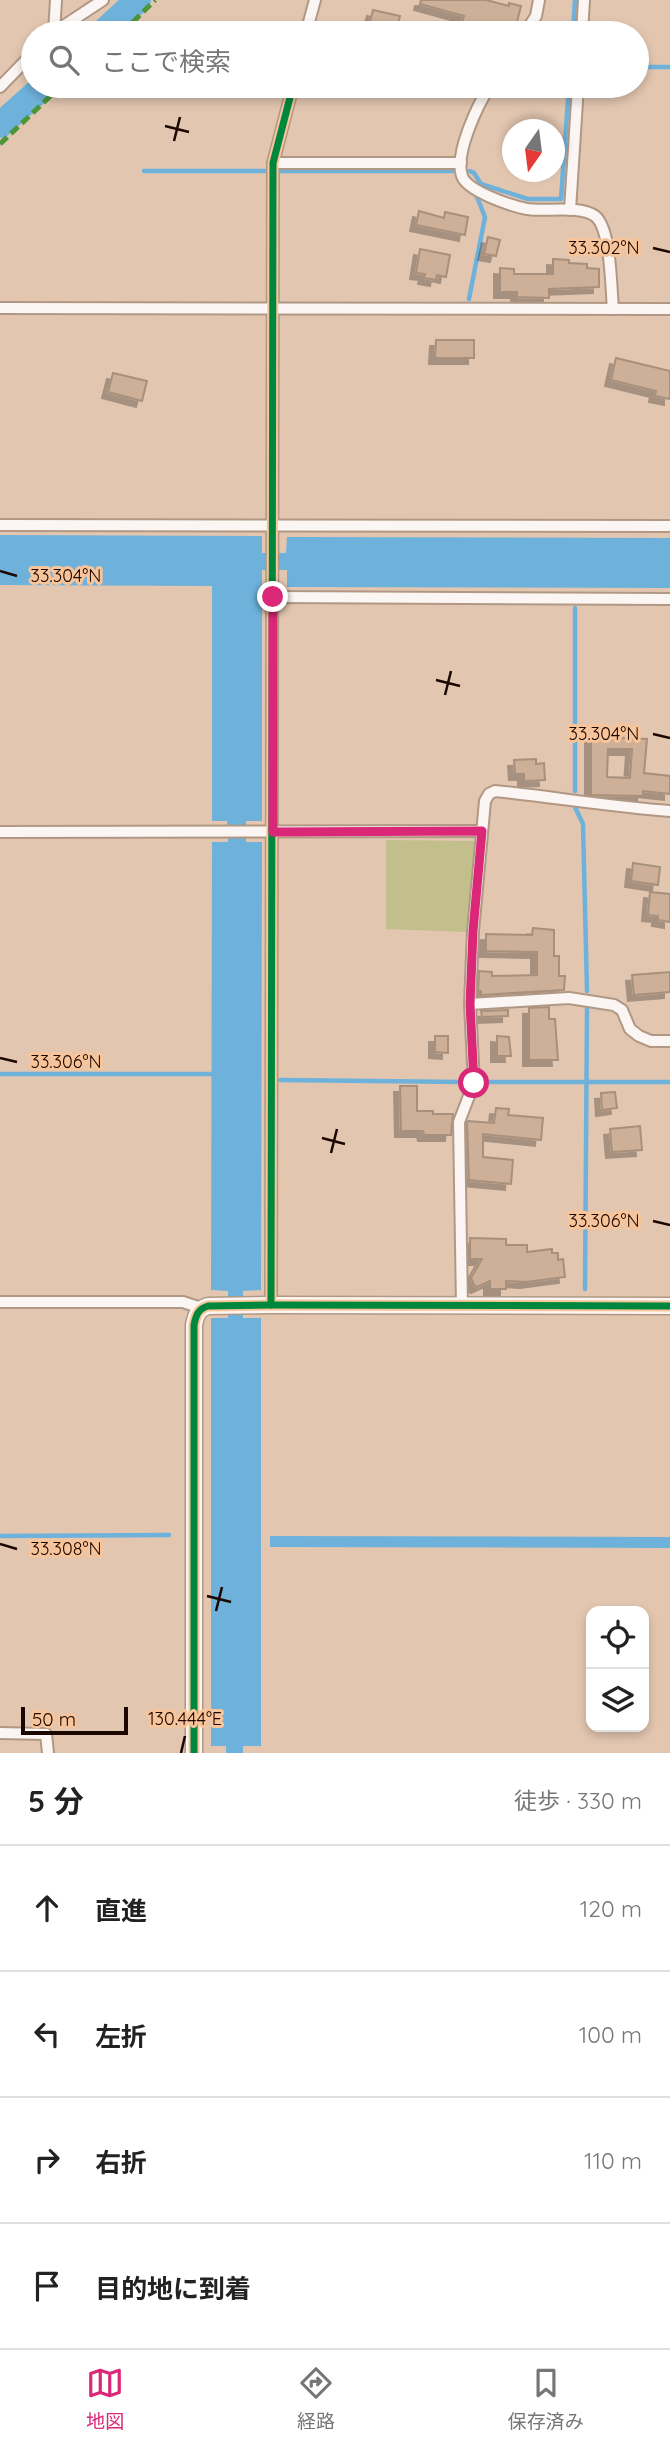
<!DOCTYPE html>
<html lang="ja">
<meta charset="utf-8">
<style>
body{margin:0;font-family:Quicksand,"Noto Sans JP",sans-serif;background:#f6f6f6;color:#222}
.controls{position:absolute;right:21px;bottom:21px;display:grid;overflow:hidden;border-radius:14px;box-shadow:0 4px 10px #0003}
.controls button{width:63px;height:63px;display:grid;place-items:center;padding:0;border:0;border-bottom:2px solid #e0e0e0;background:#fff;color:#222;font:35px sans-serif}
.compass{position:absolute;left:502px;top:119px;width:63px;height:63px;border-radius:50%;background:#fff;box-shadow:0 4px 10px #0003;rotate:194deg}
.scale{position:absolute;left:21px;bottom:18px;width:107px;box-sizing:border-box;padding-left:7px;border:4px solid #1b0600;border-top:0;font-size:19px;line-height:24px;white-space:nowrap;color:#1b0600;-webkit-text-stroke:5px #f8c49a;paint-order:stroke}
.stop{position:absolute;width:21px;height:21px;margin:-16px;border:5px solid #db2777;border-radius:50%;background:#fff}
.stop.end{background:#db2777;border-color:#fff;box-shadow:0 2px 7px #0008}
.list{margin:0;padding:0;list-style:none}
h2{display:flex;justify-content:space-between;align-items:center;height:91px;margin:0;padding:0 28px;font-size:30px}
h2 small{font-size:23px;font-weight:400;color:#767676}
.list li{display:grid;grid-template-columns:46px 1fr auto;gap:21px;align-items:center;box-sizing:border-box;height:126px;padding:0 28px;border-top:2px solid #e0e0e0}
.list b{display:block;font-size:26px;white-space:nowrap}
.list em{font-size:23px;font-style:normal;color:#767676}
.icon{flex:none;width:38px;height:38px;fill:none;stroke:currentColor;stroke-width:2;stroke-linecap:round;stroke-linejoin:round}
.map{position:relative;flex:none;width:670px;height:1753px;overflow:hidden}
.search{position:absolute;background:#fff;box-shadow:0 4px 10px #0003;left:21px;right:21px;top:21px;height:77px;display:flex;align-items:center;gap:18px;box-sizing:border-box;padding:0 24px;border-radius:38px;color:#767676;font-size:26px}
.sheet{height:595px;background:#fff}
nav{display:flex;justify-content:space-around;align-items:center;box-sizing:border-box;height:98px;border-top:2px solid #e0e0e0;background:#fff;font-size:19px;color:#767676}
nav a{display:grid;justify-items:center;gap:4px}
nav .on{color:#db2777}
.map>svg:first-child{display:block}
.green{fill:#c2bf8d}
.water{fill:#6eb2db}
.lines{fill:none;stroke-linecap:round;stroke-linejoin:round}
.stream{stroke:#6eb2db;stroke-width:4.5}
.river{stroke:#6eb2db;stroke-width:26}
.building{fill:#cdb097;stroke:#a8907c;stroke-width:2;fill-rule:evenodd;filter:url(#shadow)}
.street-casing{stroke:#b09884;stroke-width:14}
.secondary-casing{stroke:#b09884;stroke-width:19}
.street{stroke:#fbf6f3;stroke-width:10}
.secondary{stroke:#fbf6f3;stroke-width:16}
.quiet{stroke:#4c9539;stroke-width:5;stroke-dasharray:10 5;stroke-linecap:butt}
.cycleway-casing{stroke:#f8c49a;stroke-width:11}
.cycleway{stroke:#00873e;stroke-width:7}
.route{stroke:#db2777;stroke-width:9}
.ticks{fill:none;stroke:#1b0600;stroke-width:2.5}
.ticks-label{font-size:18px;text-anchor:middle;fill:#1b0600;stroke:#f8c49a;stroke-width:6;stroke-linejoin:round;paint-order:stroke}
</style>
<div class="map">
<svg width="670" height="1753" viewBox="0 0 670 1753">
<defs>
<filter id="shadow"><feDropShadow dx="-6" dy="6" stdDeviation="0" flood-color="#0004"/></filter>
</defs>
<rect width="100%" height="100%" fill="#e2c6b0"/>
<!-- green -->
<path class="green" d="M386,840l90,1 -9,91 -81,-3z"/>
<!-- water -->
<g class="water">
<path d="M0,535l262,1v17h24l1,-16 383,1v50l-383,-1v-17h-25v251h-16v21h16l-1,448 -18,1v27h18v428h-18v7h-17v-7h-15v-428h17v-27l-17,-1 1,-448h16l-1,-21h-15v-235l-212,-1z"/>
<path d="M270,1536l400,1v11l-400,-1z"/>
</g>
<g class="lines">
<!-- stream -->
<g class="stream">
<path d="M573,33l2,-33"/>
<path d="M637,67h33"/>
<path d="M144,171h121"/>
<path d="M281,171h175"/>
<path d="M470,171l4,2 7,11 47,15h33l8,-113"/>
<path d="M469,299l16,-82 -8,-20"/>
<path d="M575,608v183"/>
<path d="M575,807l8,17 4,167"/>
<path d="M0,1074h211"/>
<path d="M280,1080l183,2"/>
<path d="M484,1082h186"/>
<path d="M585,1289l2,-281"/>
<path d="M0,1536l169,-1"/>
</g>
<!-- river -->
<g class="river">
<path d="M102,33l36,-33"/>
<path d="M0,125l44,-39"/>
</g>
</g>
<!-- building -->
<g class="building">
<path d="M421,0h65l23,6v-3l12,3 -6,24 -8,-2 -1,5h-47l5,-17 -44,-12z"/>
<path d="M373,10l27,6 -4,17h-29z"/>
<path d="M419,211l25,7 1,-6 23,5 -3,18 -49,-10z"/>
<path d="M488,237l12,3 -4,16 -12,-2z"/>
<path d="M420,249l30,6 -4,22 -9,-2 -1,5 -12,-2 1,-4 -9,-1z"/>
<path d="M553,259l16,1v3l18,1v4l12,1v18l-50,2v9l-32,-1v-5h-17v-24l14,1v5h39z"/>
<path d="M436,340h38v18h-39z"/>
<path d="M616,358l54,13v28l-15,-3 1,-5 -45,-11z"/>
<path d="M113,373l34,8 -5,20 -34,-9z"/>
<path d="M591,736l56,3 -3,34 26,3v18l-27,-3v5l-52,-1zM608,749h24l-2,29 -23,-1z"/>
<path d="M536,759v5l8,-1 1,17 -21,1v-7h-9l-1,-14z"/>
<path d="M633,863l27,4 -2,18 -27,-4z"/>
<path d="M650,892l20,2v28l-12,-2v-4l-10,-1z"/>
<path d="M533,928l21,2v26h5v20h6l-1,14 -83,5v-4h-3l1,-20 13,1v4l45,-1v-23l-51,-1v-17l46,1z"/>
<path d="M670,972v20l-36,3 -2,-20z"/>
<path d="M549,1007v12h6l3,41h-29v-52z"/>
<path d="M508,1010v6l-26,1 -1,-6z"/>
<path d="M435,1036h13v17l-13,-1z"/>
<path d="M497,1036l12,1 2,19h-14z"/>
<path d="M400,1086h17v25h16v3h20l-2,21h-27l-1,-4h-22z"/>
<path d="M615,1092l2,16 -15,2 -1,-17z"/>
<path d="M496,1108l13,1 -1,6 35,3 -2,22 -58,-6v23l30,3 -2,24 -42,-4 -2,-57 1,-2 26,2z"/>
<path d="M640,1126l2,24 -30,2 -2,-23z"/>
<path d="M470,1238l36,1v6h21v7l25,-3v4h6v7l5,-1 2,18 -39,5 -20,-1v8h-16v-8l-13,6 -3,-2 -3,-7 11,-19h-12z"/>
</g>
<g class="lines">
<defs>
<g id="street">
<path d="M54,32l2,-32"/>
<path d="M53,33l50,-33"/>
<path d="M306,33l9,-33"/>
<path d="M525,33l11,-17 3,-16"/>
<path d="M582,33l2,-33"/>
<path d="M490,86c-12,18 -36,68 -28,90 5,15 49,30 65,33 19,3 53,-4 68,7 16,12 16,72 18,93"/>
<path d="M0,87l33,-34"/>
<path d="M273,163h188"/>
<path d="M570,210l8,-124"/>
<path d="M0,308l670,1"/>
<path d="M0,525l670,1"/>
<path d="M273,597l397,2"/>
<path d="M0,832l482,-1"/>
<path d="M470,1004l99,-6 45,7 8,5 8,19 9,7 12,5h19"/>
<path d="M0,1302h183l18,6"/>
<path d="M271,1305l2,-1142 20,-77"/>
<path d="M462,1306l-3,-184 15,-39 -4,-79 3,-73 12,-130 4,-7 6,-3c59,6 117,16 175,20"/>
<path d="M0,1733l46,1 2,19"/>
</g>
<path id="secondary" d="M194,1753v-428c2,-10 4,-16 14,-19l63,-1 399,1"/>
</defs>
<!-- street casing -->
<use href="#street" class="street-casing"/>
<!-- secondary casing -->
<use href="#secondary" class="secondary-casing"/>
<!-- street -->
<use href="#street" class="street"/>
<!-- secondary -->
<use href="#secondary" class="secondary"/>
<!-- quiet -->
<g class="quiet">
<path d="M122,33l33,-33"/>
<path d="M0,144l61,-58"/>
</g>
<defs>
<g id="cycleway">
<path d="M271,1305l2,-1142 20,-77"/>
<path d="M194,1753v-428c2,-10 4,-16 14,-19l63,-1 399,1"/>
</g>
</defs>
<!-- cycleway casing -->
<use href="#cycleway" class="cycleway-casing"/>
<!-- cycleway -->
<use href="#cycleway" class="cycleway"/>
</g>
<g class="lines">
<!-- route -->
<path class="route" d="M273,597v235l209,-1 -9,100 -3,73 4,79"/>
</g>
<!-- ticks -->
<path class="ticks" d="M165,126l24,6M174,141l6,-24M653,248l17,4M0,571l17,5M436,680l24,6M445,695l6,-24M653,734l17,4M0,1058l17,4M322,1138l23,6M331,1153l6,-24M653,1221l17,4M0,1544l17,5M207,1596l24,6M216,1611l6,-24M181,1753l4,-17"/>
<g class="ticks-label">
<text x="604" y="254">33.302°N</text>
<text x="66" y="582">33.304°N</text>
<text x="604" y="740">33.304°N</text>
<text x="66" y="1068">33.306°N</text>
<text x="604" y="1227">33.306°N</text>
<text x="66" y="1555">33.308°N</text>
<text x="185" y="1725">130.444°E</text>
</g>
</svg>
<div class="controls">
<button><svg class="icon" aria-label="locate" viewBox="0 0 24 24"><circle cx="12" cy="12" r="6"/><path d="M12 2v4M12 18v4M2 12h4M18 12h4"/></svg></button>
<button><svg class="icon" aria-label="layers" viewBox="0 0 24 24"><path d="M12 4l9 5-9 5-9-5zM3 14l9 5 9-5"/></svg></button>
</div>
<svg class="compass" viewBox="-18 -18 36 36"><path d="M0-13l5 13h-10z" fill="#e53935"/><path d="M0 13l5-13h-10z" fill="#767676"/></svg>
<div class="scale">50 m</div>
<div class="stop" style="left:474px;top:1083px"></div>
<div class="stop end" style="left:273px;top:597px"></div>
<div class="search"><svg class="icon" aria-label="search" viewBox="0 0 24 24"><circle cx="10" cy="10" r="6"/><path d="M15 15l6 6"/></svg>ここで検索</div>
</div>
<section class="sheet">
<h2>5 分<small>徒歩 · 330 m</small></h2>
<ul class="list">
<li><svg class="icon" aria-label="ahead" viewBox="0 0 24 24"><path d="M12 20V5M6 11l6-6 6 6"/></svg><div><b>直進</b></div><em>120 m</em></li>
<li><svg class="icon" aria-label="left" viewBox="0 0 24 24"><path d="M17 20v-9H6M10 6l-5 5 5 5"/></svg><div><b>左折</b></div><em>100 m</em></li>
<li><svg class="icon" aria-label="right" viewBox="0 0 24 24"><path d="M7 20v-9h11M14 6l5 5-5 5"/></svg><div><b>右折</b></div><em>110 m</em></li>
<li><svg class="icon" aria-label="arrive" viewBox="0 0 24 24"><path d="M6 21V4h12l-3 4 3 4H6"/></svg><div><b>目的地に到着</b></div></li>
</ul>
</section>
<nav>
<a class="on"><svg class="icon" aria-label="map" viewBox="0 0 24 24"><path d="M3 6l6-2 6 2 6-2v14l-6 2-6-2-6 2zM9 4v14M15 6v14"/></svg>地図</a>
<a><svg class="icon" aria-label="directions" viewBox="0 0 24 24"><path d="M12 3l9 9-9 9-9-9zM9 14v-3h6M13 9l2 2-2 2"/></svg>経路</a>
<a><svg class="icon" aria-label="saved" viewBox="0 0 24 24"><path d="M7 4h10v16l-5-4-5 4z"/></svg>保存済み</a>
</nav>
